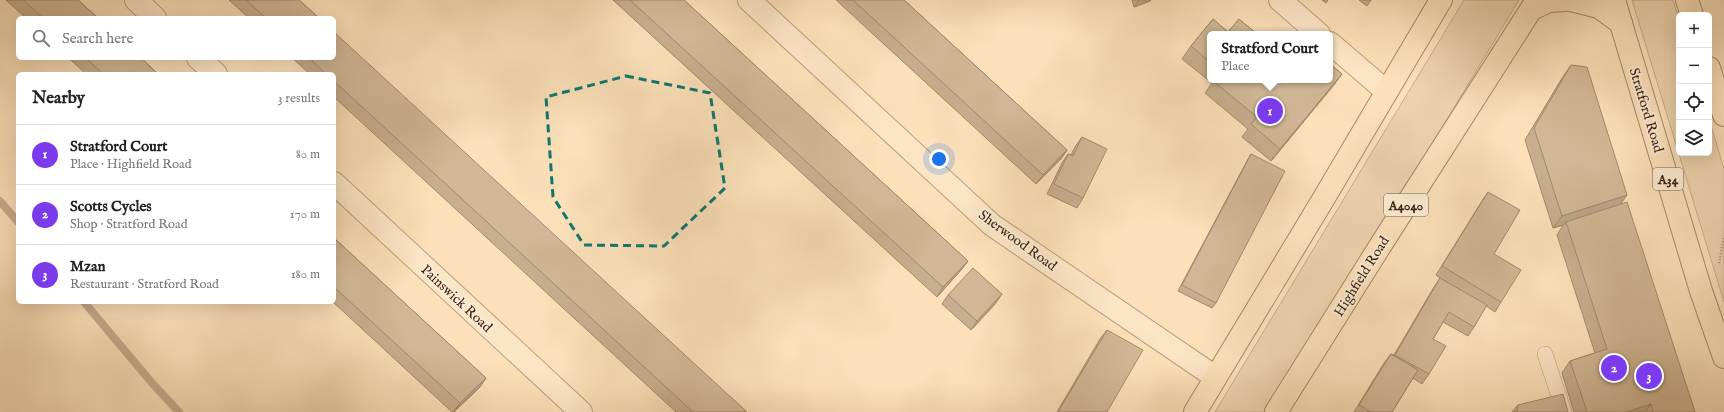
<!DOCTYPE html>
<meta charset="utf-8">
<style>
body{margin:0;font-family:"IM FELL English",serif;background:#f2f2f2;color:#222}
.controls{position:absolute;right:12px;top:12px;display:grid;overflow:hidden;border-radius:6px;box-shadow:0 4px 16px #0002}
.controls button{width:36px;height:36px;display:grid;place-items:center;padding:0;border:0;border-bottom:1px solid #e0e0e0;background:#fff;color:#222;font:20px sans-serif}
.you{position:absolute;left:939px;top:159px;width:14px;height:14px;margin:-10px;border:3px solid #fff;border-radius:50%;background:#1a73e8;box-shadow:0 0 0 6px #1a73e833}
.badge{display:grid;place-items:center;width:26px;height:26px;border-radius:50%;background:#7c3aed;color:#fff;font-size:13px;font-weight:700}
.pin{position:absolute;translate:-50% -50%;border:2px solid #fff;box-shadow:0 1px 4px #0006}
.popup{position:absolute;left:1207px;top:31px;width:126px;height:52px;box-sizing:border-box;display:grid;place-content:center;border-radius:6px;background:#fff;filter:drop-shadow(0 1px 3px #0005);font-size:13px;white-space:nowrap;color:#767676}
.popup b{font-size:15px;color:#222}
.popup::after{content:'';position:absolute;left:50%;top:100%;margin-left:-8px;border:8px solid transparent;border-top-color:#fff}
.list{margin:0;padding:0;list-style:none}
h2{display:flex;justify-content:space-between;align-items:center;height:52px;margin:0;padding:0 16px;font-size:17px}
h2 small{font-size:13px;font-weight:400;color:#767676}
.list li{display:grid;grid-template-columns:26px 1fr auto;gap:12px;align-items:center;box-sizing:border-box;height:60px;padding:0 16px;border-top:1px solid #e0e0e0}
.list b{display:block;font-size:15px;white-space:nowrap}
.list p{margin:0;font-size:13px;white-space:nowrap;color:#767676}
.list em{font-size:13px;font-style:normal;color:#767676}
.icon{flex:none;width:22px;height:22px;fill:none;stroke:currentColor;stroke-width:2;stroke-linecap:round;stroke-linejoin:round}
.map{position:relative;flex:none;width:1724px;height:412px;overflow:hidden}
.search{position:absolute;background:#fff;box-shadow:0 4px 16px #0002;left:16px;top:16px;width:320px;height:44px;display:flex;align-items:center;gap:10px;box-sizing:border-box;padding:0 14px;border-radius:6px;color:#767676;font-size:15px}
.panel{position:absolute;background:#fff;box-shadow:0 4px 16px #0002;left:16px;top:72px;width:320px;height:232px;border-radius:6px}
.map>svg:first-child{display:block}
.green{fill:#dac09d;stroke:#8a7158}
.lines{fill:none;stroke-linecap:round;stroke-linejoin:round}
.stream{stroke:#866d55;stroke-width:8}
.lane-casing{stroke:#6a523c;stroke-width:16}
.street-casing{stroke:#6a523c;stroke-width:24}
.primary-casing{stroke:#3a2213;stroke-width:24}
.highway-casing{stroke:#3a2213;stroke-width:24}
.path{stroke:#3a2213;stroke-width:2.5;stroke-dasharray:1 2;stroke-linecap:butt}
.lane{stroke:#fcebd2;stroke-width:15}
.street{stroke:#fcebd2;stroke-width:22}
.primary{stroke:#fbe0b9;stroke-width:22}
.highway{stroke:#fbe0b9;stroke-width:22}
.wall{fill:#88725a;stroke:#3a2213}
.shaded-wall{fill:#6f5d4a;stroke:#3a2213}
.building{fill:#9e8569;stroke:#3a2213}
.marked{fill:none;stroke:#0f766e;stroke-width:3;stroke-dasharray:8 5;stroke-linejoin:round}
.labels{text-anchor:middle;stroke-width:4;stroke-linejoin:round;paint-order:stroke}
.shield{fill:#fcebd2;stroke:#745e4c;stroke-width:1}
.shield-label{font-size:13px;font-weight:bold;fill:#3a2213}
.street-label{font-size:14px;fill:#3a2213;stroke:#fcebd2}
</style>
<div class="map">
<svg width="1724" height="412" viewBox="0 0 1724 412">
<rect width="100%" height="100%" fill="#fbe0b9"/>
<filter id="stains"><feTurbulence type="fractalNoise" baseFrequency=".005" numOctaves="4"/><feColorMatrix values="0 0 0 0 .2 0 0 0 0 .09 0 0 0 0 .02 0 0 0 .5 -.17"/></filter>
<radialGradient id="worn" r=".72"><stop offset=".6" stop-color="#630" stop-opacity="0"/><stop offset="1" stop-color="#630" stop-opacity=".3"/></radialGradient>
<!-- green -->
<g class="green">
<path d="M1464,0h55l-171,283 -81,129h-52z"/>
<path d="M1632,0h41l6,19v134h30v-34l15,50v133z"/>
</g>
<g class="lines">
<!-- stream -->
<g class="stream">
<path d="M0,201l18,21"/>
<path d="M84,302l68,81 27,29"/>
</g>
<defs>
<path id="lane" d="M1545,354l19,58"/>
<g id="street">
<path d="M136,0l19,18"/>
<path d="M749,0l243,225 223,152"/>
<path d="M1280,0l39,34"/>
<path d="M1330,43l56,48"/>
<path d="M198,58l18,16"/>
<path d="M334,183l247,229"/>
</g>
<g id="primary">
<path d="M1195,412l129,-214 117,-198"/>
<path d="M1276,412l106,-169 155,-243"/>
</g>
<g id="highway">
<path d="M1571,0l28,7 22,16"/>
<path d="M1614,0l87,291 23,66"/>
<path d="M1687,0l5,15"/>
<path d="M1532,9l17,-8 15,-1"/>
<path d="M1709,68l15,47"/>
</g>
</defs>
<!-- lane casing -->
<use href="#lane" class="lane-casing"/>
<!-- street casing -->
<use href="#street" class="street-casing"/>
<!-- primary casing -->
<use href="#primary" class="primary-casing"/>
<!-- highway casing -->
<use href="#highway" class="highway-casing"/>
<!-- path -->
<path class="path" d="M1719,263l5,-26"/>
<!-- lane -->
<use href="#lane" class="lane"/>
<!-- street -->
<use href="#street" class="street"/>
<!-- primary -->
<use href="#primary" class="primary"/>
<!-- highway -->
<use href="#highway" class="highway"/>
</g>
<!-- wall -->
<g class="wall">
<path d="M6,0h72l20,18h-72z"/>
<path d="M229,0h70l20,18h-70z"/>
<path d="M613,0h71l284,261 -7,9 -24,27z"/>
<path d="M836,0h68l163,150 -7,10 -24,24z"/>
<path d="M1132,0h19l-1,1 -16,6z"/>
<path d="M1322,0h6l-2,3z"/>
<path d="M1359,0h12l-4,6z"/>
<path d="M1213,19l15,13 11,-13 18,15h-47v46h120v-16l12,10 -9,12 -62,75 -29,-24 6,-8 -43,-36 7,-10 -30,-24 9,-13z"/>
<path d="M69,58h72l17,16h-72z"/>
<path d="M292,58h42l413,354h-71l-342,-315v-23h-24z"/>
<path d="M1571,65l50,139 74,208h-121l-12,-39 8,-12 25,-8 -38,-118 6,-10 -10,3 -28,-88 37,-62z"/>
<path d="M1082,137l1,61 -6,10 -30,-14 15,-31 6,-9 3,1 4,-8z"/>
<path d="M1251,154l-35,149 -4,5 -34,-17 70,-132z"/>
<path d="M1488,192l6,62 7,48 -6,10 -9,-6 -12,21 -6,9 -25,-14 -10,17 -4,35 -7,10 -9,-6 -21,34h-38l30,-49 7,-9 3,1 40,-68 6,-9 -4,-3 46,-74z"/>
<path d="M334,238l152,140 -7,10 -25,24h-2l-119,-110h1z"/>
<path d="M948,295l47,9 -24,26 -29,-26z"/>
<path d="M1107,330v82h-50l43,-73z"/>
<path d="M1518,405l50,7h-56z"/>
</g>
<!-- shaded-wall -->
<g class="shaded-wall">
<path d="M1139,0h12l-1,1 -16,6z"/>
<path d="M1342,74l-9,12 -62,75 9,-12z"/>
<path d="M1067,150l-7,10 -24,24 7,-9z"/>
<path d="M1627,195l-9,13 -52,14 -3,3 -10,3 9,-12z"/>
<path d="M968,261l-7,9 -24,27 6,-10z"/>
<path d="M1002,294l-7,10 -24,26 6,-9z"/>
<path d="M486,378l-7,10 -26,24 7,-9z"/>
<path d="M1651,404l-6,8h-19z"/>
</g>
<!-- building -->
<g class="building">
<path d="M23,0h55l20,18h-55z"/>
<path d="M246,0h53l20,18h-53z"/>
<path d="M630,0h54l284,261 -25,26z"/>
<path d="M853,0h51l163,150 -24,25z"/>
<path d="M1213,19l15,13 11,-13 18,15h-47v28l-19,-16z"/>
<path d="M334,32l413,380h-54l-359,-331v-7h-8l-17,-16h25z"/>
<path d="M86,58h55l17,16h-55z"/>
<path d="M1330,64l12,10 -62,75 -29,-25 6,-7 -44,-36 1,-1h116z"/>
<path d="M1571,65l16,2 40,128 -65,21 -28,-88z"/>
<path d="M1082,137l25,12 -24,49 -29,-14 14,-30 5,2z"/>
<path d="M1251,154l34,17 -69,132 -34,-18z"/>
<path d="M1488,192l32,18 -26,44 27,16 -20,32 -59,-36z"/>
<path d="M1627,202l68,210h-42l-2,-8 -25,8h-39l-17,-51 37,-12 -41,-127z"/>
<path d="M334,238l152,140 -26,25 -126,-116z"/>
<path d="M973,268l29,26 -25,27 -29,-26z"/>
<path d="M1440,278l47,27 -13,22 -25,-15 -16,27 13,7 -17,28 -34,-19z"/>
<path d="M1107,330l36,20 -36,62h-49z"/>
<path d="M1391,354l27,16 -26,42h-21l-12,-7z"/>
<path d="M1563,394l5,18h-51l1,-7z"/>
</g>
<!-- marked area -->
<path d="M0 0H1724V412H0ZM626,76l84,17 15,95 -61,58 -80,-1 -31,-48 -7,-100z" fill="#fbe0b9" fill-opacity=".55" fill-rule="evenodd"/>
<path class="marked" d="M626,76l84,17 15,95 -61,58 -80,-1 -31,-48 -7,-100z"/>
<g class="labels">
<!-- shield labels -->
<g class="shield">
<rect x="1653" y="168" width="30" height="22" rx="3"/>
<rect x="1384" y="194" width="44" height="22" rx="3"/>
</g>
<g class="shield-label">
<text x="1668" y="184">A34</text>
<text x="1406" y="210">A4040</text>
</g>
<!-- street labels -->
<g class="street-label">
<text transform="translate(1647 110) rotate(73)" y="5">Stratford Road</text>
<text transform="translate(1018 240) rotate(36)" y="5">Sherwood Road</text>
<text transform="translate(1361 276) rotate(-58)" y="5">Highfield Road</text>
<text transform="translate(457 298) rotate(43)" y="5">Painswick Road</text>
</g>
</g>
<rect width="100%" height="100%" filter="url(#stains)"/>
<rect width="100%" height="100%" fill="url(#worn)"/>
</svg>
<div class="controls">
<button>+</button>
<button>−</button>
<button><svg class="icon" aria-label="locate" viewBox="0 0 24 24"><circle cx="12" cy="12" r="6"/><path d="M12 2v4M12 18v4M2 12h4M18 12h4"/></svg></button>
<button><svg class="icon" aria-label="layers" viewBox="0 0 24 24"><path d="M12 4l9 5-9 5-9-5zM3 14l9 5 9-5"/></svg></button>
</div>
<div class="you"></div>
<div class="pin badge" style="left:1270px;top:111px">1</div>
<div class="popup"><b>Stratford Court</b>Place</div>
<div class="pin badge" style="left:1614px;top:368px">2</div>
<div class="pin badge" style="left:1649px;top:376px">3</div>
<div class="search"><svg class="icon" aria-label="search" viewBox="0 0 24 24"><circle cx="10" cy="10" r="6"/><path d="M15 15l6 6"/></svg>Search here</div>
<section class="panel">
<h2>Nearby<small>3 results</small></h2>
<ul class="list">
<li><span class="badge">1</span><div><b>Stratford Court</b><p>Place · Highfield Road</p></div><em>80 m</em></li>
<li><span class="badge">2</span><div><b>Scotts Cycles</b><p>Shop · Stratford Road</p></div><em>170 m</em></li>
<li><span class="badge">3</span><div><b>Mzan</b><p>Restaurant · Stratford Road</p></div><em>180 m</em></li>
</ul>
</section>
</div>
